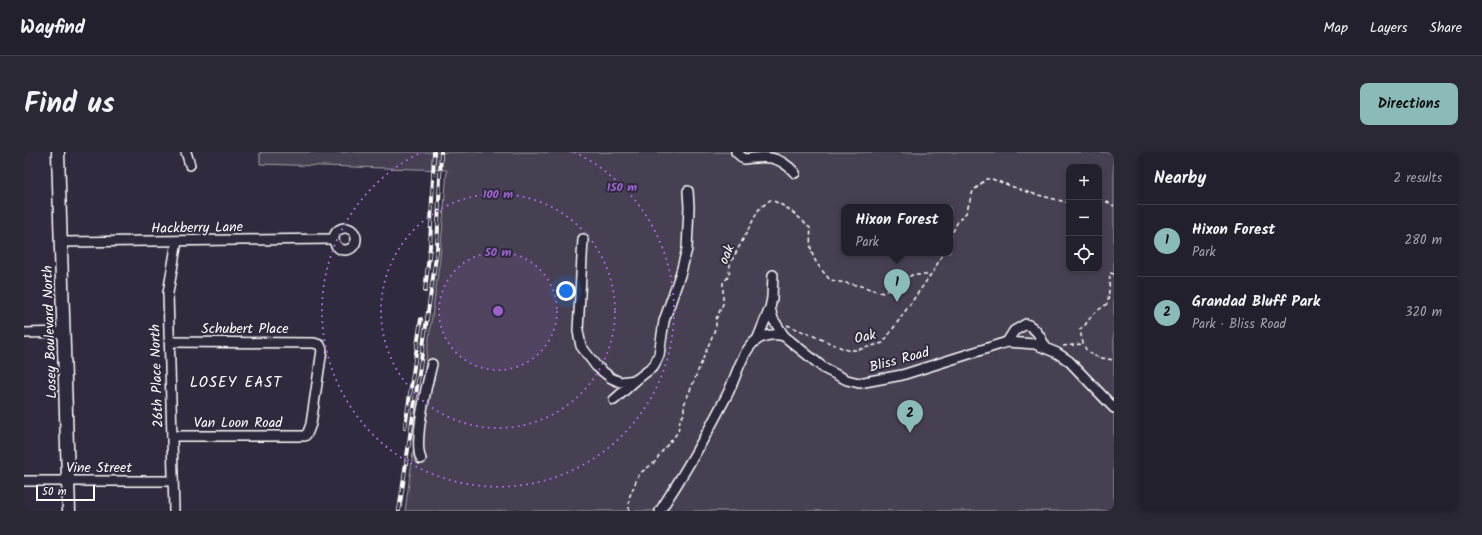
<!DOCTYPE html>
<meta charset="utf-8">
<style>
body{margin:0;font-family:Kalam,sans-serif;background:#2b2836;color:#f1f3f6}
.controls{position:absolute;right:12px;top:12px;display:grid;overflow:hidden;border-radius:8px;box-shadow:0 2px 6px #0003}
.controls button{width:36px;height:36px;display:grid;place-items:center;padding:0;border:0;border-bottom:1px solid #403e4a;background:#23202e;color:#f1f3f6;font:20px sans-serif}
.scale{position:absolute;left:12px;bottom:10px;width:59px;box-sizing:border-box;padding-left:4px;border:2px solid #fff;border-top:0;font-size:11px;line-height:14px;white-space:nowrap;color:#fff;-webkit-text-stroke:3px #2f2a3d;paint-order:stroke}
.you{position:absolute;left:542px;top:139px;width:14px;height:14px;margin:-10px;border:3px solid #fff;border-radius:50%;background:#1a73e8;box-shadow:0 0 0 6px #1a73e833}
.badge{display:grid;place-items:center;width:26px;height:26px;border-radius:50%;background:#8bbbb9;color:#111;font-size:13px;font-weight:700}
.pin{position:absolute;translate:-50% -33px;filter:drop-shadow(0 1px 2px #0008)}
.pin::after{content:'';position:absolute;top:21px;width:14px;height:12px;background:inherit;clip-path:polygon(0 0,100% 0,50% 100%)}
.popup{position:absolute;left:817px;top:52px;width:112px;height:52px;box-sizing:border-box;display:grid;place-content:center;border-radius:8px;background:#23202e;filter:drop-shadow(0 1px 3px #0005);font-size:13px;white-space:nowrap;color:#a3a3aa}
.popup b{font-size:15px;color:#f1f3f6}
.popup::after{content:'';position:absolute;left:50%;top:100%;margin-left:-8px;border:8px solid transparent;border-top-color:#23202e}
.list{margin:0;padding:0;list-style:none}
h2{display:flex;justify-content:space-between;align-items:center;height:52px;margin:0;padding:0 16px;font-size:17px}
h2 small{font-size:13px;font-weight:400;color:#a3a3aa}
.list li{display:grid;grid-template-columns:26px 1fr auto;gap:12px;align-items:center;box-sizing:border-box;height:72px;padding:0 16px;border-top:1px solid #403e4a}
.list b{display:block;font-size:15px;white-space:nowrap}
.list p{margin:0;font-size:13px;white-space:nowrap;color:#a3a3aa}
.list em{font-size:13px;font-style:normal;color:#a3a3aa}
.icon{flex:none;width:22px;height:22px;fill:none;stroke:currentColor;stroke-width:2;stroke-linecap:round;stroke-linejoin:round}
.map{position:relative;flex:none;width:1090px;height:359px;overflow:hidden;border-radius:8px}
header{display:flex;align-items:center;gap:24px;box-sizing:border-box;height:56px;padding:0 20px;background:#23202e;border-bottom:1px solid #403e4a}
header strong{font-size:19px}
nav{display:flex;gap:22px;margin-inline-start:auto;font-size:14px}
.intro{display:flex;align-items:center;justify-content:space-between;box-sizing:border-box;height:96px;padding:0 24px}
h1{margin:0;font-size:28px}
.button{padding:10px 18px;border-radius:8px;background:#8bbbb9;color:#111;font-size:14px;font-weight:700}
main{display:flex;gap:24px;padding:0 24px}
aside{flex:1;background:#23202e;border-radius:8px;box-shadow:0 2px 6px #0003}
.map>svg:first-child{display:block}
.green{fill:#464152;stroke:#a2a0a8;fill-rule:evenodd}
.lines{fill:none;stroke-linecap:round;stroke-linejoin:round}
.minor-casing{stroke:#fff;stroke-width:12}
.major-casing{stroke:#fff;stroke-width:15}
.path{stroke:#fff;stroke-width:1.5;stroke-dasharray:4 3;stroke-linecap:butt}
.minor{stroke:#2f2a3d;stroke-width:9}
.major{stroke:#2f2a3d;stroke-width:12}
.rail-casing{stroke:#fff;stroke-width:4}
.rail{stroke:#2f2a3d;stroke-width:2.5;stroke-dasharray:8;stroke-linecap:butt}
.ring{fill:none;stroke:#9c61cf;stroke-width:2;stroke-dasharray:2 4}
.labels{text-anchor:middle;stroke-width:4;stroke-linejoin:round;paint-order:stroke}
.street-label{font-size:14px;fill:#fff;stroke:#2f2a3d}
.neighbourhood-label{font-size:15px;letter-spacing:1px;fill:#fff;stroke:#2f2a3d}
.centre{fill:#9c61cf;stroke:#2f2a3d;stroke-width:2}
.ring-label{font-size:12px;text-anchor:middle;font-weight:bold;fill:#9c61cf;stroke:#2f2a3d;stroke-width:4;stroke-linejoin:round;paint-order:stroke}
</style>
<header>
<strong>Wayfind</strong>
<nav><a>Map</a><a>Layers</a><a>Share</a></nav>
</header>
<div class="intro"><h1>Find us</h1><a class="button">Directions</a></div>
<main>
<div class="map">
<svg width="1090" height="359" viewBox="0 0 1090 359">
<rect width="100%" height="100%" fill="#2f2a3d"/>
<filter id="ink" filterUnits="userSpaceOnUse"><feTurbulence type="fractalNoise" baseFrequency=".025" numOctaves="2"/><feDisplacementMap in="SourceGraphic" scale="8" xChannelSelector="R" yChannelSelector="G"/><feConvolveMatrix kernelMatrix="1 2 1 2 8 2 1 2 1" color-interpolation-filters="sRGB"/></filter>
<g filter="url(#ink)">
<!-- green -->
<path class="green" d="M236,0h854v359h-709l35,-253 7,-88 -187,-6zM1045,15h30v102h-30zM820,55h106v46h-106z"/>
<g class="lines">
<defs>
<g id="minor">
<path d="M162,0l4,13"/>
<path d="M712,0l8,7c22,-3 35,-4 51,14"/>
<circle cx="321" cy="87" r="11"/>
<path d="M559,87l-5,92 3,15 15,20 15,12 9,4 16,-2 18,-14 5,-11 5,-34 17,-49 6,-23 2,-42 -1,-16"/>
<path d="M38,90l271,-3"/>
<path d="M746,156l2,-10 1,-23"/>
<path d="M0,181l41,-1"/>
<path d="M733,188l13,-32 3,11 11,17"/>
<path d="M146,190l144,1 6,2 2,5 -11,74 -3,8 -3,4h-133"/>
<path d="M983,190l7,-11 12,-7c11,4 15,15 20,24"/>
<path d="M590,248l21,-19"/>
<path d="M397,307c-8,-16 6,-76 11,-95"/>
<path d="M0,329h149"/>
<path d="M150,359l-6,-218 9,-52"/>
<path d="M636,359c24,-37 46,-75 66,-114 9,-16 14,-41 27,-54 8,-8 22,-10 31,-7l41,33 22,11 12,3 43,-8 105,-33 28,2 22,9 12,8 45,47"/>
</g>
<path id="major" d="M34,0l11,359"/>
</defs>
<!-- minor casing -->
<use href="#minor" class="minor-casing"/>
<!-- major casing -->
<use href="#major" class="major-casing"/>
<!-- path -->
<g class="path">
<path d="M1075,50h8l7,4"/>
<path d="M926,86l8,-17 8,-8 7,-22 13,-12h6l35,13 42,11"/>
<path d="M1090,122l-4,-1 -2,30 -15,11 -8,11 -5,4c4,26 9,27 34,31"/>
<path d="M763,173l60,25h10l26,-7 51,-73 9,-17"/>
<path d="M1039,194l20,-2"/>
<path d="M605,359v-13l10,-24 16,-12 5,-8 18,-22 2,-12 4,-6v-9l32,-78v-8l7,-15v-21l6,-7 1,-12 29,-55 11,-9c15,4 30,18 41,29 -3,26 4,33 19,51l31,6 22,7 29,-18h19"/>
</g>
<!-- minor -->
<use href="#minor" class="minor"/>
<!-- major -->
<use href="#major" class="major"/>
<defs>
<g id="rail">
<path d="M401,139l5,-44 4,-95"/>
<path d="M381,276l16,-109"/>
<path d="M375,359l38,-261 4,-98"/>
</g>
</defs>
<!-- rail casing -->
<use href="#rail" class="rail-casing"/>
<!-- rail -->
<use href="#rail" class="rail"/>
</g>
</g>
<!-- distance rings -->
<circle cx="474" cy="159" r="59" fill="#9c61cf" fill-opacity=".12"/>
<g class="ring">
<circle cx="474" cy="159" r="59"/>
<circle cx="474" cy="159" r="117"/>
<path d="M550 0A176 176 0 1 1 398 0"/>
</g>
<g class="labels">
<!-- street labels -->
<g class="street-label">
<text transform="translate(173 75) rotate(-1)" y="5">Hackberry Lane</text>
<text transform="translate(702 102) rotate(-67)" y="5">oak</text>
<text x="221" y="181">Schubert Place</text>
<text transform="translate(25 180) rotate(-92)" y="5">Losey Boulevard North</text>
<text transform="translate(841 184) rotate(-13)" y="5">Oak</text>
<text transform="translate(875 207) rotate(-15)" y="5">Bliss Road</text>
<text transform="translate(132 224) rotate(-92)" y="5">26th Place North</text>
<text x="214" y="275">Van Loon Road</text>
<text x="75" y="320">Vine Street</text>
</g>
<!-- neighbourhood labels -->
<g class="neighbourhood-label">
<text x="212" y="235">LOSEY EAST</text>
</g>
</g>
<circle cx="474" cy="159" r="6" class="centre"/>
<g class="ring-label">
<text x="598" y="39">150 m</text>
<text x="474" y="46">100 m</text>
<text x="474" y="104">50 m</text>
</g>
</svg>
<div class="controls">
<button>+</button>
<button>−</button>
<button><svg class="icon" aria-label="locate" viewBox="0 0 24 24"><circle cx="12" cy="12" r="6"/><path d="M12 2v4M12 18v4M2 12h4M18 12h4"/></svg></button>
</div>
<div class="scale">50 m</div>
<div class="you"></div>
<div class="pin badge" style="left:873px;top:150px">1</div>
<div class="popup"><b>Hixon Forest</b>Park</div>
<div class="pin badge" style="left:886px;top:281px">2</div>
</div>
<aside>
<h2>Nearby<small>2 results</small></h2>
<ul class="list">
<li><span class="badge">1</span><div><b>Hixon Forest</b><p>Park</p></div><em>280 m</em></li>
<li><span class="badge">2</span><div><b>Grandad Bluff Park</b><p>Park · Bliss Road</p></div><em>320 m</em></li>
</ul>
</aside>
</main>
